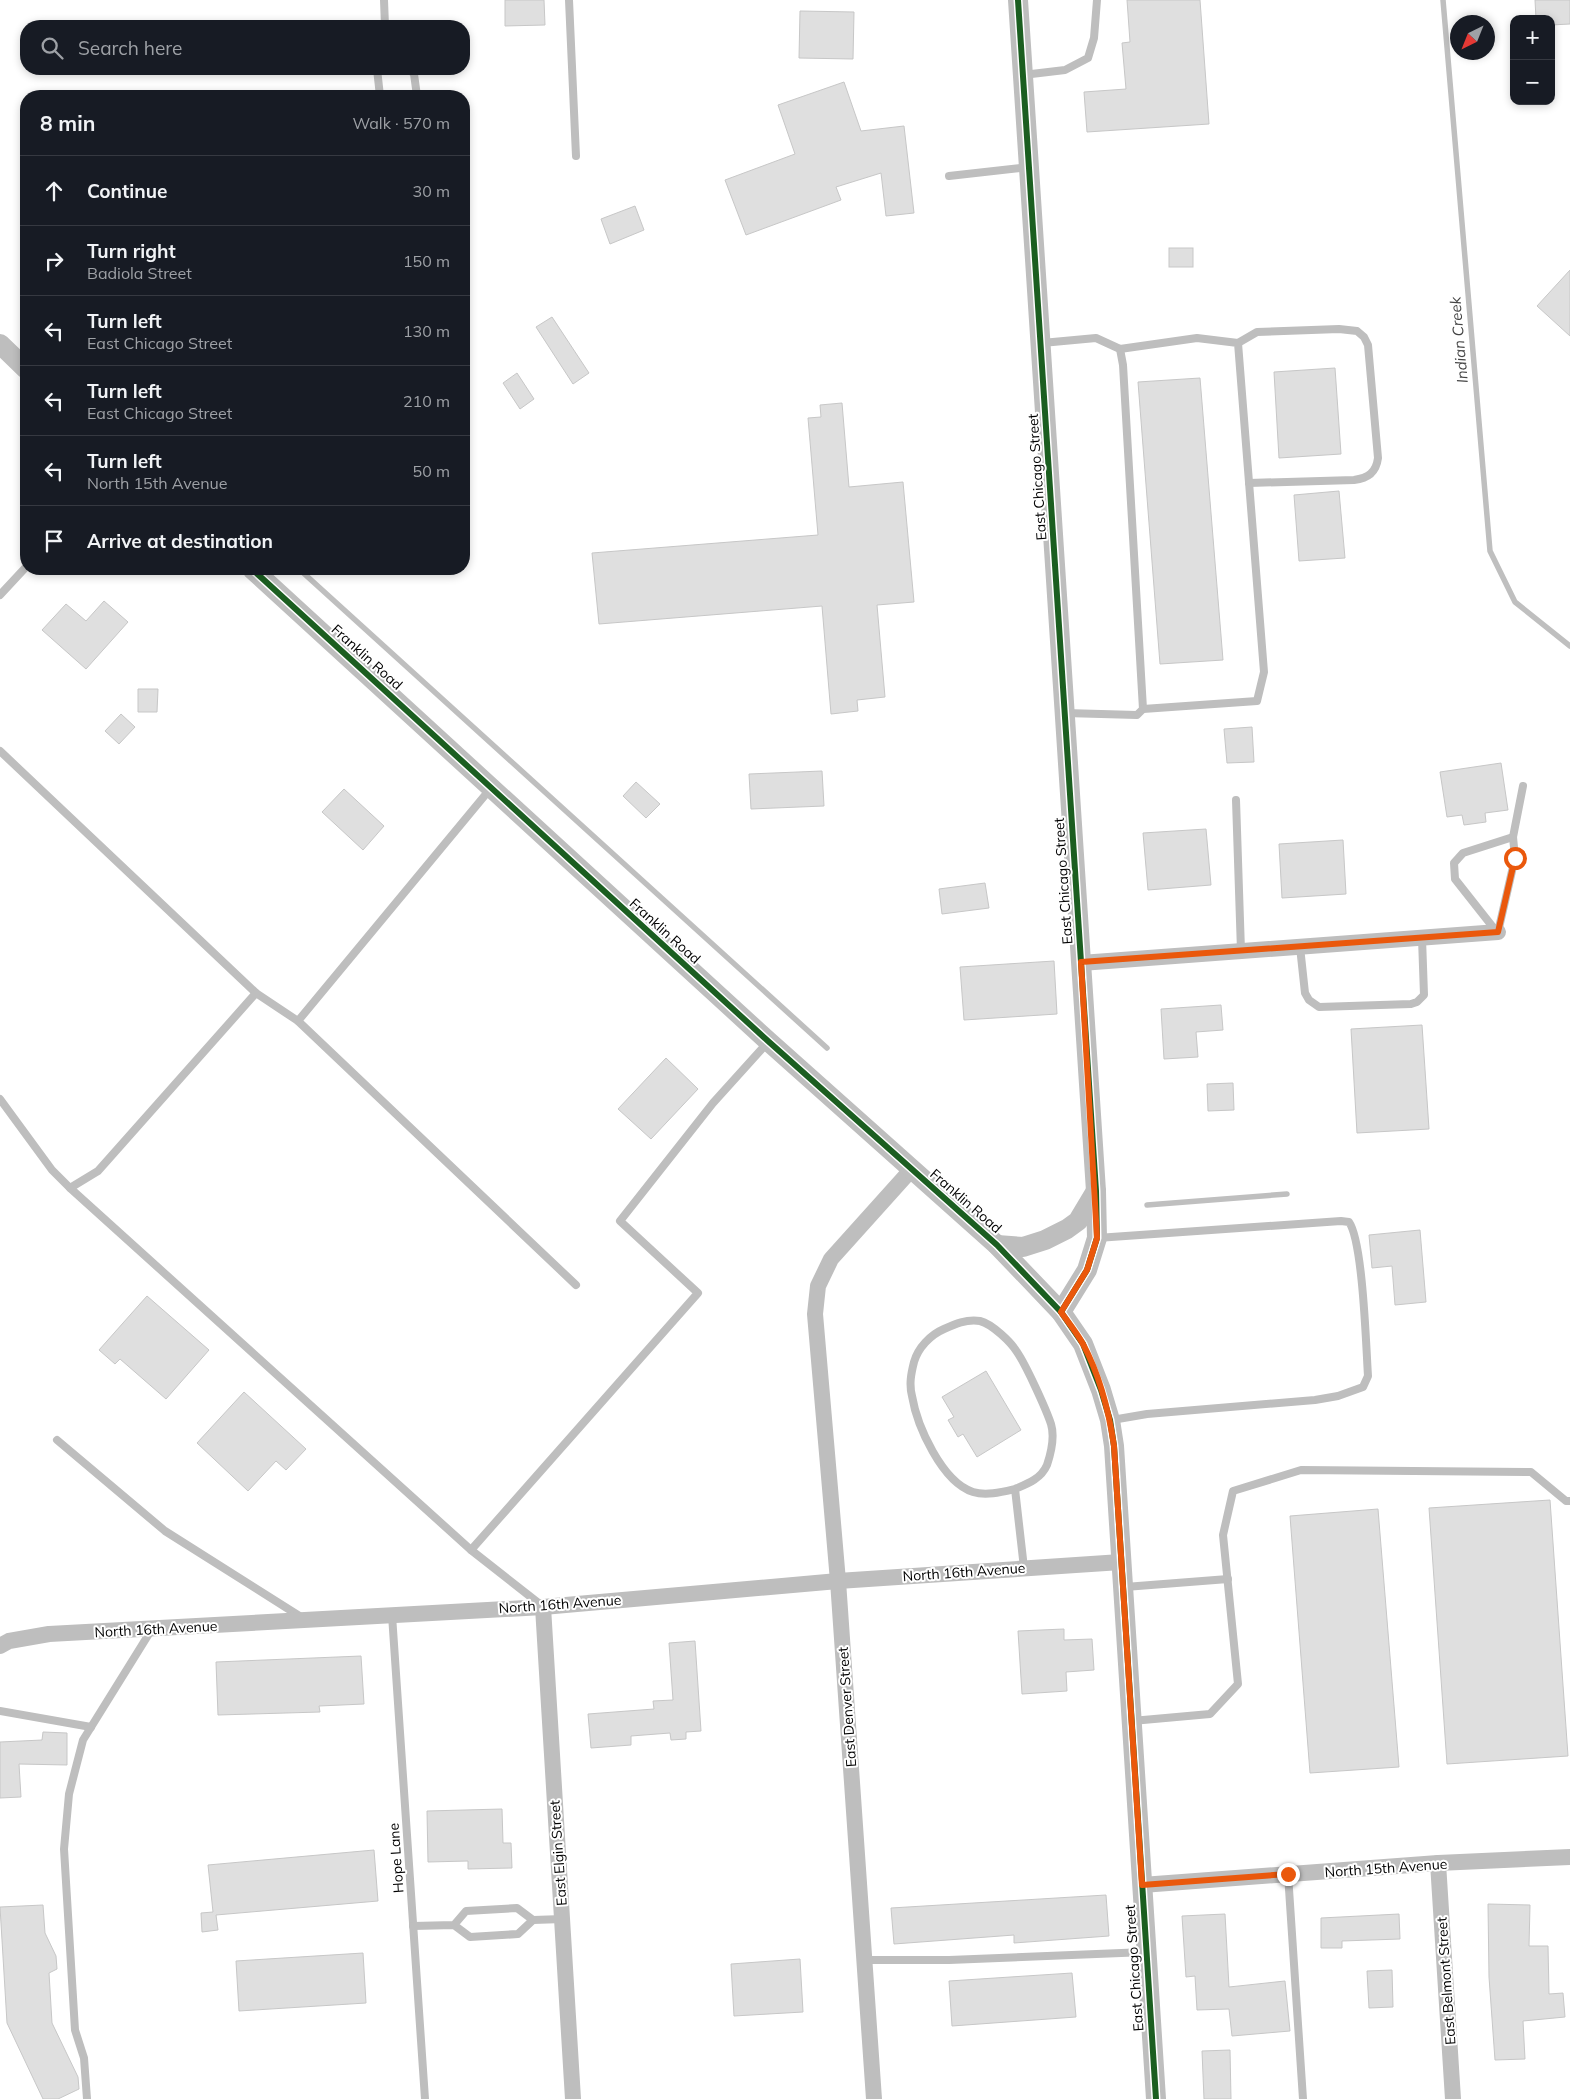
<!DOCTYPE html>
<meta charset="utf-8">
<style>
body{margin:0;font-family:Mulish,sans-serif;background:#20242c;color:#f1f3f6}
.controls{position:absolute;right:15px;top:15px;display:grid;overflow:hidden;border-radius:10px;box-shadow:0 2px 8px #0003}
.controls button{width:45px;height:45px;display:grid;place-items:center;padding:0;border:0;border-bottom:1px solid #363941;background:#171b24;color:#f1f3f6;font:25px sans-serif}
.compass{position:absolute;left:1450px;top:15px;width:45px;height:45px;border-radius:50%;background:#171b24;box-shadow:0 2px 8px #0003;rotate:223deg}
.stop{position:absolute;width:15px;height:15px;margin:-11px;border:4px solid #ea580c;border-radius:50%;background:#fff}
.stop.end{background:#ea580c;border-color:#fff;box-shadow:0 1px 5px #0008}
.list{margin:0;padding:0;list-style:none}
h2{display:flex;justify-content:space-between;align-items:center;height:65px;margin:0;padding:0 20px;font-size:21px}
h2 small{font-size:16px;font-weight:400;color:#9ea1a6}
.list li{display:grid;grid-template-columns:32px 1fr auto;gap:15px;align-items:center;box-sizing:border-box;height:70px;padding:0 20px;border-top:1px solid #363941}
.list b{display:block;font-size:19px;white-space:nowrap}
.list p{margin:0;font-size:16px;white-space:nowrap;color:#9ea1a6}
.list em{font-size:16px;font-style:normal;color:#9ea1a6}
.icon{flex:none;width:28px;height:28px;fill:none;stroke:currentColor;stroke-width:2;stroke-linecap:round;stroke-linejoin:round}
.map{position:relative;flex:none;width:1570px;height:2099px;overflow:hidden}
.search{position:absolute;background:#171b24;box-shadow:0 2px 8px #0003;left:20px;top:20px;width:450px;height:55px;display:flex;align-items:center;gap:12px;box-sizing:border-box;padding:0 18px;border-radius:20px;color:#9ea1a6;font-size:19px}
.panel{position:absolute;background:#171b24;box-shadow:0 2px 8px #0003;left:20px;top:90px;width:450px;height:485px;border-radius:20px}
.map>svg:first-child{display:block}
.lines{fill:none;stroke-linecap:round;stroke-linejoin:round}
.stream{stroke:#bfbfbf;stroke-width:5.5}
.building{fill:#dfdfdf;stroke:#c7c7c7}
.service{stroke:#bebebe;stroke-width:8}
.minor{stroke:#bebebe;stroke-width:16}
.tertiary{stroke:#bebebe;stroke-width:20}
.cycleway-casing{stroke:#fff;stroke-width:9}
.cycleway{stroke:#1b5e20;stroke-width:6}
.route{stroke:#ea580c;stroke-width:6}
.labels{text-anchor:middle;stroke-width:4;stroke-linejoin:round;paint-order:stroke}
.street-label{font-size:14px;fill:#000;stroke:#fff}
.water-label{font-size:15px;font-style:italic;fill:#444;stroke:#fff}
</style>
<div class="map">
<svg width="1570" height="2099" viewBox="0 0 1570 2099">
<rect width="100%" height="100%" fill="#fff"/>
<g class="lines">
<!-- stream -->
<g class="stream">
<path d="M1443,0l47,551 25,51 55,44"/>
<path d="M299,569l528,479"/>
<path d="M1147,1205l140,-11"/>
</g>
</g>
<!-- building -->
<g class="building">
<path d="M505,0h39l1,25 -40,1z"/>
<path d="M1127,0h73l9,124 -122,8 -3,-40 42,-3 -4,-46 8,-1z"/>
<path d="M1535,0h35v24l-19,1v-6h-15z"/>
<path d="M800,11l54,1 -1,47 -54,-1z"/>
<path d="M844,82l17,49 43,-5 10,87 -28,3 -5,-43 -45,14 5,13 -95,35 -21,-55 70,-26 -17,-49z"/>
<path d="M635,206l9,24 -34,14 -9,-25z"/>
<rect x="1169" y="248" width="24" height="19"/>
<path d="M1570,270v66l-33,-30z"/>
<path d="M552,317l37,56 -16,11 -37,-57z"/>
<path d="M1335,368l6,86 -62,4 -5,-86z"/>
<path d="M517,373l17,26 -14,10 -17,-26z"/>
<path d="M1200,378l23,282 -63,4 -22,-282z"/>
<path d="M842,403l7,84 54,-5 11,120 -37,3 8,92 -28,3 1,11 -27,3 -9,-108 -223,18 -7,-71 226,-18 -10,-117 13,-1 -1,-12z"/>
<path d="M1339,491l6,67 -46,3 -5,-66z"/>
<path d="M104,601l24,21 -42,47 -44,-39 24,-26 20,17z"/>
<path d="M138,689h20l-1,23h-19z"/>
<path d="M121,714l14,13 -16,17 -14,-13z"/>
<path d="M1252,727l2,35 -27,1 -3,-34z"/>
<path d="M1501,763l7,47 -23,3 1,9 -22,3 -2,-10 -15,2 -7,-45z"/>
<path d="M822,771l2,35 -73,3 -2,-35z"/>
<path d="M636,782l24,22 -14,14 -23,-22z"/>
<path d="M344,789l40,37 -21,24 -41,-38z"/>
<path d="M1206,829l5,56 -63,5 -5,-57z"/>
<path d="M1343,840l3,54 -64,4 -3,-54z"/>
<path d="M985,883l4,25 -47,6 -3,-25z"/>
<path d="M1054,961l3,53 -93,6 -4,-53z"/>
<path d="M1221,1005l2,25 -27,2 2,25 -34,2 -3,-50z"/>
<path d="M1422,1025l7,104 -72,4 -6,-104z"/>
<path d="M666,1058l32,31 -47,50 -33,-30z"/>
<path d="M1233,1083l1,27 -26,1 -1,-27z"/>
<path d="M1420,1230l6,72 -31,3 -3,-39 -20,2 -3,-33z"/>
<path d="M147,1296l62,54 -43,49 -46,-40 -5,5 -16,-14z"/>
<path d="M986,1371l35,59 -44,27 -14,-23 -5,3 -10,-17 6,-3 -12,-20z"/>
<path d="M244,1392l62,57 -20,21 -10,-9 -28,30 -51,-48z"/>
<path d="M1550,1500l18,256 -121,8 -18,-256z"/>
<path d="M1378,1509l21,258 -89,6 -20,-257z"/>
<path d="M1064,1629v11l28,-1 2,31 -28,2 1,19 -45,3 -4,-63z"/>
<path d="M695,1641l6,90 -15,1v7l-15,1 -1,-7 -39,3v9l-40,3 -3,-34 66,-5 -1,-8 20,-1 -4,-57z"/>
<path d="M361,1656l3,48 -45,2 1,6 -102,3 -2,-53z"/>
<path d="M43,1732l24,1v32l-48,-1 2,33 -21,1v-56l42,-2z"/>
<path d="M502,1809l1,34h8l1,25 -44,1v-8l-40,1 -1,-51z"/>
<path d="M374,1850l4,51 -162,14 2,15 -16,2 -1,-19 12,-1 -5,-47z"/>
<path d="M1106,1895l3,41 -95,7v-8l-120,9 -3,-36z"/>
<path d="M1488,1904l42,1 -1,41h19l1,48 14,-1 2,24 -42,4 2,38 -30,1 -6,-83z"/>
<path d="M43,1905l2,28 11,23 1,13 -8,4 3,50 26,54 1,12 -21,10h-15l-36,-76 -7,-116z"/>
<path d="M1225,1914l4,73 56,-6 5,50 -58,5 -3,-27 -32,1 -2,-34 -9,1 -4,-61z"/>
<path d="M1399,1914l1,25 -58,2v7h-21v-30z"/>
<path d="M363,1953l3,50 -127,8 -3,-50z"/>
<path d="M800,1959l3,53 -69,4 -3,-52z"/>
<path d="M1392,1970l1,37 -24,1 -2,-37z"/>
<path d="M1072,1973l4,44 -124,9 -3,-45z"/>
<path d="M1230,2050l1,49h-27l-2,-48z"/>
</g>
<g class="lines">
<!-- service -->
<g class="service">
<path d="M384,0l1,26"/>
<path d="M569,0l7,156"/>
<path d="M377,69l3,27"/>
<path d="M409,69l5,5 3,22"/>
<path d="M1023,75l42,-5 23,-12 6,-20 3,-38"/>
<path d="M949,176l80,-9"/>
<path d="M1042,343l54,-5 24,11 3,16 20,344 -6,6 -72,-2"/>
<path d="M1238,343l19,-11 82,-3 18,2 7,6 4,8 10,113c-2,15 -10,20 -24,22l-105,3"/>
<path d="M1120,349l77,-11 41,5 26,329 -7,29 -114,8"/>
<path d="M0,595l26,-28"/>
<path d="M0,751l256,242 42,28"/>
<path d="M491,788l-193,233 278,264"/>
<path d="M1236,800l5,151"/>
<path d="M1496,931l-41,-52 -1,-16 9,-10 50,-16"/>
<path d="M1498,932l17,-74 -2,-21 10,-51"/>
<path d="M1300,947l5,46 4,7 10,7 92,-3 6,-2 7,-7 -2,-57"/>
<path d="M0,1099l52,71 18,18 401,362 70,55"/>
<path d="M70,1188l28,-17 158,-178"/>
<path d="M1097,1238l244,-17 8,1c14,20 17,124 19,154l-5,11 -25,9 -23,4 -168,14 -35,6"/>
<path d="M57,1440l108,91 136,86"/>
<path d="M1015,1489c12,-5 26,-10 32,-24 4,-12 8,-28 4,-41 -5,-15 -25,-59 -34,-72 -6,-10 -25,-28 -37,-31 -14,-2 -25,3 -36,8 -14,6 -26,19 -30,33 -3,12 -5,22 -2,34 5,30 30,86 61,96 13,4 29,0 42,-3l9,79"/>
<path d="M471,1550l227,-257 -78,-72 93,-118 55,-61"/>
<path d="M1125,1587l103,-8"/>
<path d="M392,1615l33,484"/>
<path d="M0,1711l91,16"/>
<path d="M1132,1721l78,-7 28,-30 -15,-149 10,-44 68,-21 230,2 35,29h4"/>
<path d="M1288,1874l15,225"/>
<path d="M533,1920l30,-1"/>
<path d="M413,1926l41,-1 16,12 48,-3 15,-14 -16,-12 -51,3 -12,14"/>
<path d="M864,1960h85l197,-8"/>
<path d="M87,2099l-3,-41 -9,-28 -11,-181 5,-55 14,-54 69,-111"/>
</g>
<!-- minor -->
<g class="minor">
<path d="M1081,963l417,-31"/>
<path d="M543,1607l30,492"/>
<path d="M0,1646l9,-5 40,-7 494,-27 295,-26 283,-19"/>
<path d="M1438,1863l15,236"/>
<path d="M1142,1885l296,-22 132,-6"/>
<path d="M874,2099l-36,-518 -23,-267 3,-28 13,-27 80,-89"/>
</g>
<!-- tertiary -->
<g class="tertiary">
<path d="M1018,0l78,1191 1,47 -10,32 -26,42"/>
<path d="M0,344l26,25"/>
<path d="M252,569l516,472 229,204 64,67 22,32 18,46 9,30 4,26 42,653"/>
<path d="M997,1245l26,2 22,-7 22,-11 11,-8 18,-30"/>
</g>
<defs>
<g id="cycleway">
<path d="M1018,0l78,1191 1,47 -10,32 -26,42"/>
<path d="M252,569l516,472 229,204 64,67 22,32 18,46 9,30 4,26 42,653"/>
</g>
</defs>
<!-- cycleway casing -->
<use href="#cycleway" class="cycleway-casing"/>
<!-- cycleway -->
<use href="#cycleway" class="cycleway"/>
</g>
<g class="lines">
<!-- route -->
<path class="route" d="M1288,1874l-146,11 -28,-439c-5,-34 -15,-72 -31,-102 -6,-11 -15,-22 -22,-32l26,-42 10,-32 -16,-276 417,-30 17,-74"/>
</g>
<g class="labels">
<!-- street labels -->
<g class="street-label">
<text transform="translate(1037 477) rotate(-94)" y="5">East Chicago Street</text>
<text transform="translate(367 657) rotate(42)" y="5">Franklin Road</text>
<text transform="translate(1063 881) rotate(-94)" y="5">East Chicago Street</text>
<text transform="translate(665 931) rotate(42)" y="5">Franklin Road</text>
<text transform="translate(966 1201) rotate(41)" y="5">Franklin Road</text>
<text transform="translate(964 1572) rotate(-4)" y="5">North 16th Avenue</text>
<text transform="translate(560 1604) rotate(-4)" y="5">North 16th Avenue</text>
<text transform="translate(156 1629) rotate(-3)" y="5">North 16th Avenue</text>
<text transform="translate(847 1707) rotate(-94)" y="5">East Denver Street</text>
<text transform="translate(558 1853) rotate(-94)" y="5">East Elgin Street</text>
<text transform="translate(396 1858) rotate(-94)" y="5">Hope Lane</text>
<text transform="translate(1386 1868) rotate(-4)" y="5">North 15th Avenue</text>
<text transform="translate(1134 1968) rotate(-94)" y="5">East Chicago Street</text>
<text transform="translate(1446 1981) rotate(-94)" y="5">East Belmont Street</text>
</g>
<!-- water labels -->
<g class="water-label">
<text transform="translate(1459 340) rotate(-95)" y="5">Indian Creek</text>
</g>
</g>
</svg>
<div class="controls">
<button>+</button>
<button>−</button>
</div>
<svg class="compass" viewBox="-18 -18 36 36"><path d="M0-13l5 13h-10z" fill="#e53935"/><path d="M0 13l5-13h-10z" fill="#9ea1a6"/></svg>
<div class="stop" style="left:1515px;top:858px"></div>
<div class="stop end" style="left:1288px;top:1874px"></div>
<div class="search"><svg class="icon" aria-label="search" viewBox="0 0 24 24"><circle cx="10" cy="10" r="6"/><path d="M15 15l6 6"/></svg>Search here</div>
<section class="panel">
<h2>8 min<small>Walk · 570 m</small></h2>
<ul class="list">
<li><svg class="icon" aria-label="ahead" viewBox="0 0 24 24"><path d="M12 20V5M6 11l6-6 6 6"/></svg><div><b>Continue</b></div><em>30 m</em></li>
<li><svg class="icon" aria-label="right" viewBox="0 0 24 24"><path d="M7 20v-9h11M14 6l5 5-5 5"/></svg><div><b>Turn right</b><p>Badiola Street</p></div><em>150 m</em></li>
<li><svg class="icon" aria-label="left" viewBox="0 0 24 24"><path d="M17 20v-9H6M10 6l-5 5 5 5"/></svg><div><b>Turn left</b><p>East Chicago Street</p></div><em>130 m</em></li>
<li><svg class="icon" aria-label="left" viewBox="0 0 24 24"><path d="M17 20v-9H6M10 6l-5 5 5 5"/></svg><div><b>Turn left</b><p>East Chicago Street</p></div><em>210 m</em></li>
<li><svg class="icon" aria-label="left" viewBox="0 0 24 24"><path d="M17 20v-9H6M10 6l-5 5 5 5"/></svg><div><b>Turn left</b><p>North 15th Avenue</p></div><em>50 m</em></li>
<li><svg class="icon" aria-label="arrive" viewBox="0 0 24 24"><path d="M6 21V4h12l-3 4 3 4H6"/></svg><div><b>Arrive at destination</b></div></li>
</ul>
</section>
</div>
